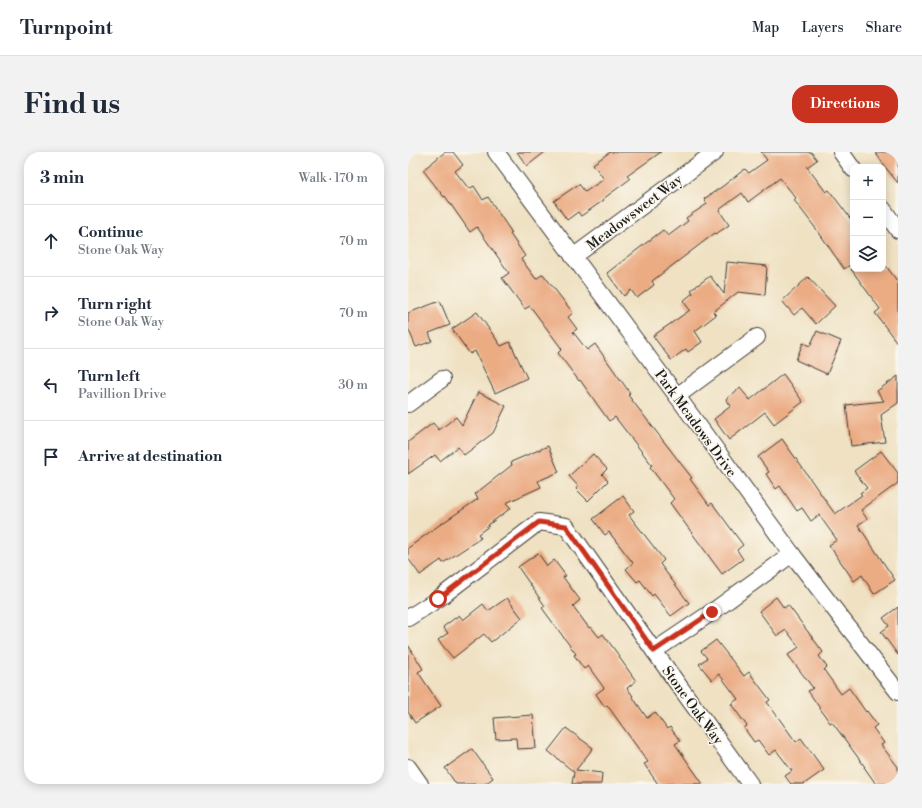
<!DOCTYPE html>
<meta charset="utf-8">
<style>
body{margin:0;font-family:"Libre Bodoni",serif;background:#f2f2f3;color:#1f2937}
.controls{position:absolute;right:12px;top:12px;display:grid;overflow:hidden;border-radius:8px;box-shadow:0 2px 10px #0003}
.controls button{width:36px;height:36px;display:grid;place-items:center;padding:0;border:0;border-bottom:1px solid #e0e1e3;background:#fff;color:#1f2937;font:20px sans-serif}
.stop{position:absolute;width:12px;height:12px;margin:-9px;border:3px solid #c8321e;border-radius:50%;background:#fff}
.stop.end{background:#c8321e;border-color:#fff;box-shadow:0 1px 4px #0008}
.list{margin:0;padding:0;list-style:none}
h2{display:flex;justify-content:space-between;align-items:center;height:52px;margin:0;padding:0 16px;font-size:17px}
h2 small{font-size:13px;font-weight:400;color:#747a83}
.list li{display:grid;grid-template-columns:26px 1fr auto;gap:12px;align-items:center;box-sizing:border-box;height:72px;padding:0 16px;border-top:1px solid #e0e1e3}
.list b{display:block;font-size:15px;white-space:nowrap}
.list p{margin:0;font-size:13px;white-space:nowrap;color:#747a83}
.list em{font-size:13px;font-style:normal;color:#747a83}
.icon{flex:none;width:22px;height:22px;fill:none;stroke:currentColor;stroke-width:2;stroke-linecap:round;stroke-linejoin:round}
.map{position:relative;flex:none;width:490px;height:632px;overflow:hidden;border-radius:16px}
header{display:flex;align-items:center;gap:24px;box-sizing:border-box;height:56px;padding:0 20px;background:#fff;border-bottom:1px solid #e0e1e3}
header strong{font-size:19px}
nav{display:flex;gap:22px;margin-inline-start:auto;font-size:14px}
.intro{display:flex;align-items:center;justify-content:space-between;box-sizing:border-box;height:96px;padding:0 24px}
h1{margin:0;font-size:28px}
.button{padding:10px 18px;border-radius:16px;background:#c8321e;color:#fff;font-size:14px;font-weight:700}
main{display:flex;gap:24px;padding:0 24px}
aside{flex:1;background:#fff;border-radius:16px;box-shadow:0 2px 10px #0003}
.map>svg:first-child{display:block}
.building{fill:#ebac84}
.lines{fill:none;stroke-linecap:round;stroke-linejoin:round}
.street-casing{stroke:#3c3a35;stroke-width:18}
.street{stroke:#fff;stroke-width:16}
.route{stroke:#c8321e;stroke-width:5}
.labels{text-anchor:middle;stroke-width:3;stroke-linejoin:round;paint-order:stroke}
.street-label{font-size:14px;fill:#1c1c1c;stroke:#fbf7ec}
</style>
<header>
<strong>Turnpoint</strong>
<nav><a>Map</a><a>Layers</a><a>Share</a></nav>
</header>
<div class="intro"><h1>Find us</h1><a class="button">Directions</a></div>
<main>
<aside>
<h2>3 min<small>Walk · 170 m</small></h2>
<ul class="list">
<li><svg class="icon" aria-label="ahead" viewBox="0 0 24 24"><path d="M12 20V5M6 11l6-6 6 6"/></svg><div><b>Continue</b><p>Stone Oak Way</p></div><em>70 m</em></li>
<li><svg class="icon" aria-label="right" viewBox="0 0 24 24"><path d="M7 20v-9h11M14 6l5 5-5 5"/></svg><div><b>Turn right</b><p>Stone Oak Way</p></div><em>70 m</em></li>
<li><svg class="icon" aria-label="left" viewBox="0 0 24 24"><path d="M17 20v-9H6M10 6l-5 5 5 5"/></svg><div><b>Turn left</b><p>Pavillion Drive</p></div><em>30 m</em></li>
<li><svg class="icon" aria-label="arrive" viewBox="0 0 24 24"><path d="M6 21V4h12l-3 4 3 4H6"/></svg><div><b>Arrive at destination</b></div></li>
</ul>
</aside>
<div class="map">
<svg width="490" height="632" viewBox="0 0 490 632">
<rect width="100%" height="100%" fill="#fbf7ec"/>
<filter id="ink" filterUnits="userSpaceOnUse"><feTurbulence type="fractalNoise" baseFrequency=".025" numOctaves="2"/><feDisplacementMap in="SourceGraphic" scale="8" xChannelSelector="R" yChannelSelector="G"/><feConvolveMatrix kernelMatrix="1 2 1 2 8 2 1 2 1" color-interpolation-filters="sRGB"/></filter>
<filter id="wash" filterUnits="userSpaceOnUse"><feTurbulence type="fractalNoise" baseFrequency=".012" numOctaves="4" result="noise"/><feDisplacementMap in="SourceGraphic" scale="16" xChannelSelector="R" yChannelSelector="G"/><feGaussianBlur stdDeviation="0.9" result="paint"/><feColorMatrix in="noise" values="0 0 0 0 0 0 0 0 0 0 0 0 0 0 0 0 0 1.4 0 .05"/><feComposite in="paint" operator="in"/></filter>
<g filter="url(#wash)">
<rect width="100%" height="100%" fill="#efe1c2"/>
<g id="blocks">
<!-- building -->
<g class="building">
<path d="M37,0h8l10,13 -8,6 14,18 5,-3 9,14 5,-3 24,36 -2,1 15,22 -4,3 15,20 7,-5 30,39 -5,4 9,12 -4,3 14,18 8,-6 35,49 -2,2 64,83 -2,1 19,26 3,-2 31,42 -6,5 6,9 -21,15 -52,-71 4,-4 -24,-32 2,-2 -37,-48 -6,4 -29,-41 -1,1 -21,-28 4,-4 -32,-43 -5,3 -23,-31 7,-5 -32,-46 -7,5 -25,-36 -1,1 -21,-27z"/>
<path d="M109,0h28l-18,14z"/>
<path d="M202,0h51l-34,24 3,3 -27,20 1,1 -23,16 -3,-4 -11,8 -13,-19 25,-17 6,8 19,-13 -11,-15z"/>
<path d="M353,0h50l6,8 -10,7 19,25 3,-2 24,32v41l-9,6 -24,-35 -26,-34 2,-2 -16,-20 -32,24 -6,-9 -23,17 10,15 -13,9 -1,-1 -63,48 2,4 -17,13 -6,-8 -7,6 -17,-23 56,-43 5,6 20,-15 -2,-3 21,-14 -3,-5 19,-13 22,-17 4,4 18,-13z"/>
<path d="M467,0h23v31l-12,-15z"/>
<path d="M319,110l40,4 -2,29 -27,-3 -25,20 3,3 -21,16 7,11 -14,10 -2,-3 -15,11 -18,-24 37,-26 -7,-9 10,-8 -2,-3 19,-14 14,18z"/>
<path d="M478,114l12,16v62l-23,-31 5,-4 -29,-40h32z"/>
<path d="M400,125l27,29 -19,18 -14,-16 -8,7 -12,-14z"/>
<path d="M32,149l10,24 -21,8 3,8 -16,6 -8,-19v-15z"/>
<path d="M69,160l24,34 9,-4 17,36 -32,15 -20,-42 -5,3 -18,-25z"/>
<path d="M409,179l24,10 -14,33 -31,-14 7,-17 7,3z"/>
<path d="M375,222l20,28 -29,22 -9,-12 -36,28 -15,-21 17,-13 -5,-7 14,-11 10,12z"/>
<path d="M490,224v27l-17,12 4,27 -34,4 -5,-41 38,-4 -7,-10z"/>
<path d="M70,240l28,14 -13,27 -29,22 -6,-8 -18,14 -5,-6 -27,19v-32l25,-19 6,7 17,-13 6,8z"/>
<path d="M374,287l53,75 27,-19 -2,-2 7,-5 -13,-17 27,-20 17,22v10l-37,27 6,9 -9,6 37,55 -21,14 -12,-19 -8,6 -25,-36 8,-5 -18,-25 -8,6 -9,-13 -5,3 -17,-25 -4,3 -10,-15 3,-2 -11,-15z"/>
<path d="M140,294l11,26 -21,9 3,6 -35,16 5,5 -23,17 1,1 -11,8 3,4 -38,25 -2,-3 -21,15 -12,-17v-10l30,-22 40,-27 -3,-5 37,-29 -1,-3z"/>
<path d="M185,302l14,15 -5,5 6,7 -20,20 -12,-12 2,-3 -9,-10z"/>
<path d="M215,344l11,15 -5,4 35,45 -4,4 29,39 -18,13 -17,-22 -2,2 -12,-16 -3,2 -11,-13 7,-6 -24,-31 -4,3 -12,-16z"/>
<path d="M130,401l9,13 7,-6 12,16 -3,1 17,23 -7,6 16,22 2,-1 8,10 4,-3 17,23h-1l17,24 -9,7 6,8h-1l15,22 8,-6 12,17 3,-2 10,14 -5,3 28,40h-45l-14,-20 4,-2 -41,-57 -2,2 -9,-13 8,-6 -16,-22 -4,3 -10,-14 2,-1 -34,-46 3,-2 -27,-39z"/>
<path d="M368,445l8,11 4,-3 35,47 -4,4 8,11 -3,3 17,24 8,-6 17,24 1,-1 10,14 -4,3 11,15 -3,2 17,22v17h-22l-12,-17h1l-33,-45 -2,1 -22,-32 5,-3 -25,-33 11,-8 -13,-17 -9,6 -18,-25z"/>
<path d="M99,446l15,20 -31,24 -7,-8 -31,24 -15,-18 10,-7 -5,-6 16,-12 4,5 20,-16 5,7z"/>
<path d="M490,455v48l-17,-23 8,-6 -6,-8z"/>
<path d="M308,488l28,36 5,-4 21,28 -3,2 29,40 5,-4 23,32 -20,14h-13l-6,-8 7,-5 -16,-21 -7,5 -11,-15 -4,2 -10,-14 3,-2 -16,-22 7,-5 -19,-25 -7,6 -13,-16 8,-6 -6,-7z"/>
<path d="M0,493l15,24 -5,3 23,34 -26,17 -7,-11z"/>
<path d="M125,563l3,33 -19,1 -1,-11 -20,1 -2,-21z"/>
<path d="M158,576l27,20 -17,22 26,3 -1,11h-29l2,-12 -26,-21z"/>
<path d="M64,597l21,29 -8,6h-29l-11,-16z"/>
</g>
</g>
</g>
<g filter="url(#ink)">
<use href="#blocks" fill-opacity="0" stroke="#3c3a35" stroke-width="1"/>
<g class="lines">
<defs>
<g id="street">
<path d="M88,0l181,244 115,158 106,138"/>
<path d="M433,0l12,17"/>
<path d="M475,57l15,21"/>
<path d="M165,105l142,-105"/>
<path d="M269,244l80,-59"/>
<path d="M0,252l34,-25"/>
<path d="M0,466l30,-19 101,-77 27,4 88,125 96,133"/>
<path d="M246,499l58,-39 80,-58"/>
<path d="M0,615l12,17"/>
</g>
</defs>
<!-- street casing -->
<use href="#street" class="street-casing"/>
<!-- street -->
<use href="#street" class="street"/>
</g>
</g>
<g class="lines" filter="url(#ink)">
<!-- route -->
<path class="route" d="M30,447l101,-77 27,4 88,125 58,-39"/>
</g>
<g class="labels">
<!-- street labels -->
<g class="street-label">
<text transform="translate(226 60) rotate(-37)" y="5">Meadowsweet Way</text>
<text transform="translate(288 271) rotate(54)" y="5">Park Meadows Drive</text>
<text transform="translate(285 553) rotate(54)" y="5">Stone Oak Way</text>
</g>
</g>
</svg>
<div class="controls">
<button>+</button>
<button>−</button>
<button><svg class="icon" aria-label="layers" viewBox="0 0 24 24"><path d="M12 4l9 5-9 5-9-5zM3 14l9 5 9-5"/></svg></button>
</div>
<div class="stop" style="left:30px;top:447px"></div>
<div class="stop end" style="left:304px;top:460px"></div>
</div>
</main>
